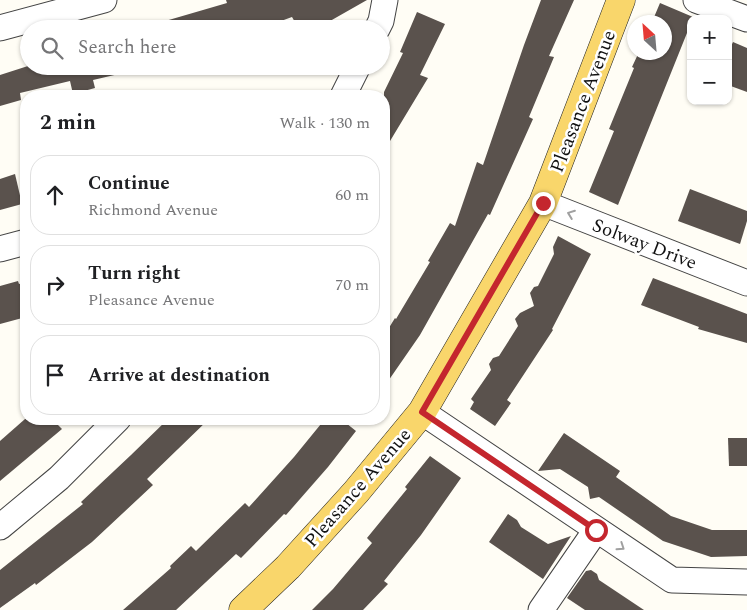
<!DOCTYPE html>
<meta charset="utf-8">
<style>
body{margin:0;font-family:Spectral,serif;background:#f6f6f6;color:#202124}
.controls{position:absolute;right:15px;top:15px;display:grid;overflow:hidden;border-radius:10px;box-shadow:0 1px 4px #0004}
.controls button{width:45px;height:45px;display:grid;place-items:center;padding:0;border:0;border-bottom:1px solid #e0e0e0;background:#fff;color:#202124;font:25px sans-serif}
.compass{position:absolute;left:627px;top:15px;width:45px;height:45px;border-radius:50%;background:#fff;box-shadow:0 1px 4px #0004;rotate:334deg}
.stop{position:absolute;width:15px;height:15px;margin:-11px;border:4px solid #c4262e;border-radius:50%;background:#fff}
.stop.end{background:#c4262e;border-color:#fff;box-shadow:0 1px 5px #0008}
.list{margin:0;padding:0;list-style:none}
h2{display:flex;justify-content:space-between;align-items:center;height:65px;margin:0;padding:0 20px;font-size:21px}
h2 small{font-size:16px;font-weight:400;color:#757577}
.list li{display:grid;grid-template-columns:32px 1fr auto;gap:15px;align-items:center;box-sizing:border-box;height:80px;margin:0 10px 10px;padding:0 10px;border:1px solid #e0e0e0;border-radius:20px}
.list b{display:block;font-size:19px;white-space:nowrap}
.list p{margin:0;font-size:16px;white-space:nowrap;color:#757577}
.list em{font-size:16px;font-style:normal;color:#757577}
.icon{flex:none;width:28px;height:28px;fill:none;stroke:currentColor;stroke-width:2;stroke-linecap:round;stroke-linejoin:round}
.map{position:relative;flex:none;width:747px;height:610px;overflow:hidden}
.search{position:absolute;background:#fff;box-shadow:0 1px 4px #0004;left:20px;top:20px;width:370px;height:55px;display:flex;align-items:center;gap:12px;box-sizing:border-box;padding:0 18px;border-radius:28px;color:#757577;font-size:19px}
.panel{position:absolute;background:#fff;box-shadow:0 1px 4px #0004;left:20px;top:90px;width:370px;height:335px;border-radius:20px}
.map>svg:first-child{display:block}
.building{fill:#5a524d}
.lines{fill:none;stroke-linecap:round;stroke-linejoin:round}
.minor-casing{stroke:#444;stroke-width:27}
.major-casing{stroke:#222;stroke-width:29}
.minor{stroke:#fff;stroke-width:25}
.major{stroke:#f9d66b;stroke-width:28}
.oneway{stroke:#a0a0a0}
.route{stroke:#c4262e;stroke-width:6}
.labels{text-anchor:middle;stroke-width:5;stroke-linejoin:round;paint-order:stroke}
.street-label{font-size:19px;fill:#111;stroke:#fff}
</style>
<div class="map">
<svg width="747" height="610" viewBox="0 0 747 610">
<rect width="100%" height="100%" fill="#fffdf5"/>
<!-- building -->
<g class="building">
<path d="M226,0h141l-51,29h-17l-7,-12 -33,12h-104v-5l72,-21z"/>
<path d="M541,0h33l-25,56 5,1 -25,60 4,2 -43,96 -2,-1 -68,121 -36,52v-51l11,-18 1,1 34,-57 -2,-1 22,-38 5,3 22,-64 6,3 41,-120z"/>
<path d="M660,3l33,14 -2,2v4l-73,182 -29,-13 25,-61 -5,-2 25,-61 -2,-1 7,-15h25v-30h-12z"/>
<path d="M417,12l28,12 -25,51 8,3 -44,73v-59l19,-39 -3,-1z"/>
<path d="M733,42l14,6v44l-19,-7v-32z"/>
<path d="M28,66h95v7l-30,7 2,8 -22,6 -3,-13 -50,12 1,7 -21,6v-31z"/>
<path d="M15,174l7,30 -22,6v-31z"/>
<path d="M690,189l57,22v10l-7,23 -62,-23z"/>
<path d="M558,236l33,18 -39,75 1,1 -46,70 4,3 -16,23 -25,-17 4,-7 -3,-3 20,-29 -2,-6 4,-6 6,-2 19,-30 -3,-7 5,-6 14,-7 -4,-13 4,-6 4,-1 16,-32 -1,-7z"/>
<path d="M653,278l94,36v29l-49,-14 1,-2 -58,-22z"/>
<path d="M18,281l1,3 7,-2v35l-26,7v-38z"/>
<path d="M25,419h27l10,10 -62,52v-40z"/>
<path d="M168,419h41l-62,60 6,6 -61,57 -56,43 -1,-2 -35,25v-38l83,-66 -2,-2 50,-47z"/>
<path d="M325,419h16l15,12 -28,36 -42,48 -2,-1 -43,44 -5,-4 -60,56h-53l48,-42 -1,-2 21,-20 5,5 49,-48 4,4 45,-50z"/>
<path d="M564,433l56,38 -4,6 55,39 41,14h35v26l-36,1 -48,-16 -64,-44 -9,2 -2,-12 -28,-18 -22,2z"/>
<path d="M728,438h19v28h-18z"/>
<path d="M430,456l31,22 -40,57 -37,46 4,3 -25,26h-51l21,-21 39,-46 -5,-5 40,-49 -2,-2z"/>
<path d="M508,514l9,6 4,7 27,17 23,-8 -28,43 -54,-37z"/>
<path d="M591,570l6,4 2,6 45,30h-59l-18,-12 19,-27z"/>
</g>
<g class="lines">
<defs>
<g id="minor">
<path d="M696,0l51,19"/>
<path d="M0,28l104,-28"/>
<path d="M377,29l4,-8 4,-21"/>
<path d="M343,96l15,-30"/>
<path d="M543,203l204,80"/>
<path d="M0,249l26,-7"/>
<path d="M422,412l250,168 75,2"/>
<path d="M0,527l59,-49 59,-59"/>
<path d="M541,610l55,-80"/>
</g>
<path id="major" d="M243,610l45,-43 68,-75 66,-80 121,-209 78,-203"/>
</defs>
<!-- minor casing -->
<use href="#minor" class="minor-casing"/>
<!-- major casing -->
<use href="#major" class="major-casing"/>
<!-- minor -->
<use href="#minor" class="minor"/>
<!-- major -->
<use href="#major" class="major"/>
</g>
<!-- one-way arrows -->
<defs><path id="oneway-chevron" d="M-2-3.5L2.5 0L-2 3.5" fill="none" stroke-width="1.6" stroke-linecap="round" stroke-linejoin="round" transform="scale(1.25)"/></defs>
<g class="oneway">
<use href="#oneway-chevron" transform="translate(571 214) rotate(-159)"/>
<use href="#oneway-chevron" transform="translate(621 547) rotate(34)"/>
</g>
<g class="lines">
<!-- route -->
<path class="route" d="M543,203l-121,209 174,118"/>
</g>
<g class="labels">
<!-- street labels -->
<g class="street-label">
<text transform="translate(582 101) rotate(-69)" y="7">Pleasance Avenue</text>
<text transform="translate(645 243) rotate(21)" y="7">Solway Drive</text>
<text transform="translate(357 487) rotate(-49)" y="7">Pleasance Avenue</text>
</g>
</g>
</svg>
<div class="controls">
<button>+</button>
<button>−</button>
</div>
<svg class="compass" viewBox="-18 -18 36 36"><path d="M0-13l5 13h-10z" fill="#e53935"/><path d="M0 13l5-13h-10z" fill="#757577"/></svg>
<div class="stop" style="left:596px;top:530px"></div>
<div class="stop end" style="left:543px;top:203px"></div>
<div class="search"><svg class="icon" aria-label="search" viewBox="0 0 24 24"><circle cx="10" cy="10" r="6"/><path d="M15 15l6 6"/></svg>Search here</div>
<section class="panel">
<h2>2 min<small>Walk · 130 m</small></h2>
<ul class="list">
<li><svg class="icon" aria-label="ahead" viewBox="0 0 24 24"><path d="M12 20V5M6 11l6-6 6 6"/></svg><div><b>Continue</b><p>Richmond Avenue</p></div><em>60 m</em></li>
<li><svg class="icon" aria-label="right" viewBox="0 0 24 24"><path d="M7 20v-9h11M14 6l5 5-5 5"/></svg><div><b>Turn right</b><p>Pleasance Avenue</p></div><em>70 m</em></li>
<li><svg class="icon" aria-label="arrive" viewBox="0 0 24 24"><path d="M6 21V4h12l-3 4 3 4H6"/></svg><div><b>Arrive at destination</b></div></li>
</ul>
</section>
</div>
